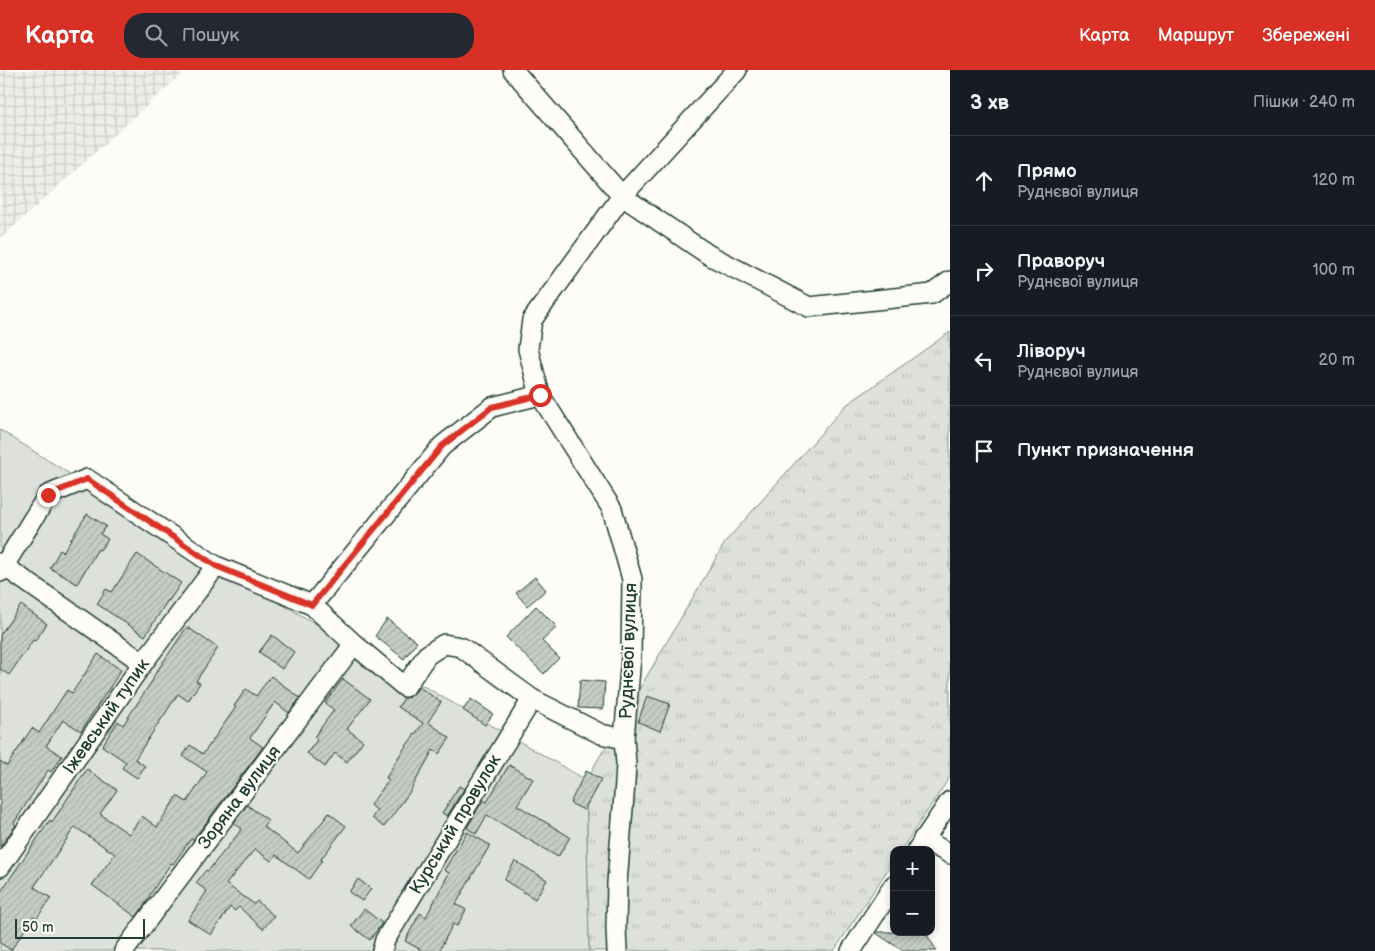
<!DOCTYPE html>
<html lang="uk">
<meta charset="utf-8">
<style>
body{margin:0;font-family:"Balsamiq Sans",sans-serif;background:#242831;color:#f1f3f6}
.controls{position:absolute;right:15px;bottom:15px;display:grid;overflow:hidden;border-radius:10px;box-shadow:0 2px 8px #0003}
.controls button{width:45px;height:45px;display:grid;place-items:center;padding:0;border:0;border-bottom:1px solid #363941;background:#171b24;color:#f1f3f6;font:25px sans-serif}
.scale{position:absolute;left:15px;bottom:12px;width:130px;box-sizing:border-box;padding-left:5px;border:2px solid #1f3d34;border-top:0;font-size:14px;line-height:18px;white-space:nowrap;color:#1f3d34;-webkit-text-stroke:4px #fdfcf7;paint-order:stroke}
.stop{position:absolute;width:15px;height:15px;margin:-11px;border:4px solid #d93025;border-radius:50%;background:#fff}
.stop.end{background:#d93025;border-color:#fff;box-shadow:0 1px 5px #0008}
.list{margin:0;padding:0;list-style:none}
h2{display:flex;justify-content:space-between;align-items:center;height:65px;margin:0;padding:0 20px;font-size:21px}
h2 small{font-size:16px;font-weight:400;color:#9ea1a6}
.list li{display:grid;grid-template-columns:32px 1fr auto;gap:15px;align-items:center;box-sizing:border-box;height:90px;padding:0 20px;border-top:1px solid #363941}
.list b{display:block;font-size:19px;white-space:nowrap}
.list p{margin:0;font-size:16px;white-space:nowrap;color:#9ea1a6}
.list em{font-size:16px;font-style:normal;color:#9ea1a6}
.icon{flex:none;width:28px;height:28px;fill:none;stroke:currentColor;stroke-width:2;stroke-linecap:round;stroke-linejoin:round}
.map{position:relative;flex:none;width:950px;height:881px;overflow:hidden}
header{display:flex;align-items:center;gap:30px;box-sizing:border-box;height:70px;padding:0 25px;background:#d93025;color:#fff}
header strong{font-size:24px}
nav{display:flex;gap:28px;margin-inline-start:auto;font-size:18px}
.search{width:350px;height:45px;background:#242831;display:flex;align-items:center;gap:12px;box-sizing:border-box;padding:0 18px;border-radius:20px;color:#9ea1a6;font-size:19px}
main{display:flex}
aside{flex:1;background:#171b24}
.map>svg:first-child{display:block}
.industrial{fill:url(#industrial-grid)}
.grass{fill:url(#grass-tufts);stroke:#7e8e88}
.green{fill:#dde0db;stroke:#7e8e88}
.building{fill:url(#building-hatch);stroke:#1f3d34}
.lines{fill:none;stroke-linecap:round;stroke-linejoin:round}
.street-casing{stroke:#1f3d34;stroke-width:22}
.street{stroke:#fdfcf7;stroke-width:19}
.route{stroke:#d93025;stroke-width:6}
.labels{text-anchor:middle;stroke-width:4;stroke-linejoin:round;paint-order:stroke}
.street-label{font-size:18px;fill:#1f3d34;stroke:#fdfcf7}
</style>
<header>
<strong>Карта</strong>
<div class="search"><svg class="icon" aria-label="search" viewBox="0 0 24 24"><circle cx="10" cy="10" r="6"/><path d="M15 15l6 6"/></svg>Пошук</div>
<nav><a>Карта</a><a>Маршрут</a><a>Збережені</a></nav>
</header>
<main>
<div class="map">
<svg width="950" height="881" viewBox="0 0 950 881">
<defs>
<pattern id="industrial-grid" width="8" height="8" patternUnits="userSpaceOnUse" patternTransform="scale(1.25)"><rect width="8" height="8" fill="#eceee9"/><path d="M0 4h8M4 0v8" fill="none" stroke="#cacdc8"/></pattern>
<pattern id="grass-tufts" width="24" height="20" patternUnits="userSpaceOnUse" patternTransform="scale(1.25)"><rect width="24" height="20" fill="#dde0db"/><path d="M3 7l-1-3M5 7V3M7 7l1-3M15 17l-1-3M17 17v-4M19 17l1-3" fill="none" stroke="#bdc1bd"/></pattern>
<pattern id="building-hatch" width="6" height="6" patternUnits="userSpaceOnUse" patternTransform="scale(1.25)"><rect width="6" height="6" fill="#c6cdc7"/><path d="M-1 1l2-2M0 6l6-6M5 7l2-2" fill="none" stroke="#aab1ac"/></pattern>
</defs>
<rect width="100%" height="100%" fill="#fdfcf7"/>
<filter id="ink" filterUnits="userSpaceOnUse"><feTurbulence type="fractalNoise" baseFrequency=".02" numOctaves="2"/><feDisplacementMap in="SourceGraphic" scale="10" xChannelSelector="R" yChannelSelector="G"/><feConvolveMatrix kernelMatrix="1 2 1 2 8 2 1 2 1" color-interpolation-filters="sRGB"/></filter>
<g filter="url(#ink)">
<!-- industrial -->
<path class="industrial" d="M0,0h186l-186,169z"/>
<!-- grass -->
<path class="grass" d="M950,262v445l-49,73h-7v10l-60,91h-245l-3,-171 140,-239 119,-135z"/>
<!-- green -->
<path class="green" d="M0,360l216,136 370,214 3,171h-589z"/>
<!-- building -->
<g class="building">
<path d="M87,444l19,12 -6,8 8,5 -8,11 -2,-1 -21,35 -27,-16 10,-18 3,2z"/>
<path d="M137,484l44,29 -12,18 -1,-1 -23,36 -48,-32 9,-15 6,3z"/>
<path d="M535,507l11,13 -19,16 -11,-13z"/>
<path d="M21,535l26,19 -12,17 -2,-1 -24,35 -9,-6v-34z"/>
<path d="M536,536l21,21 -15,14 17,17 -15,16 -38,-37z"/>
<path d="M387,549l30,23 -13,17 -29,-23z"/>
<path d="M187,557l31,21 -22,33 4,2 -12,18 -10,-7 -43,65 10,7 -8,12 -15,-10 4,-6 -24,-16 16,-25 5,4 31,-47 -1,-1z"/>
<path d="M272,565l22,17 -12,17 -23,-17z"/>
<path d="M98,584l23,16 -40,61 -18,-11 -17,26 16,10 -11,16 -3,-2 -34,53 2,2 -16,22v-86l7,5 25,-38 7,5 28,-43 5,3z"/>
<path d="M271,606l29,22 -11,15 -14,-11 -25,36 13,9 -70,93 -2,-1 -18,25 -2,-1 -22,33 1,1 -14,20 -44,-32 23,-31 -40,-27 -41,60 17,11 -14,20 -3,-2 -23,34 -11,-7v-50l50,-73 2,2 35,-53 30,21 -17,24 29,20 13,-18 15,11 20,-31 10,6 20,-30 -24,-16 7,-11 13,9 33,-47 -2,-1 12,-17 10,7z"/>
<path d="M343,609l27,20 -23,30 16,12 -16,21 -12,-9 -10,14 -18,-14 10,-13 -3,-3 20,-27 -9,-7z"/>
<path d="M580,610l25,2 -2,27 -25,-1z"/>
<path d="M419,617l22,15 -13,20 22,16 -11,16 -6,-4 -24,43 -25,34 -12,-9 5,-8 -7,-5 19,-25 -3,-2 15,-25 22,-30 -25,-16 6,-9 5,-1 5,-3z"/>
<path d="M647,626l23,8 -10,27 -22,-9z"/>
<path d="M471,629l22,15 -8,11 -22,-15z"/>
<path d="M509,695l24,14 -16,26 53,32 -12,20 -71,-42 -11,19 -9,-6 16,-28 4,2z"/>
<path d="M586,701l15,8 -17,31 -14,-7z"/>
<path d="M459,716l5,3 -17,27 -5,-3z"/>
<path d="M247,735l21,15 -5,6 35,27 31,-40 17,13 -25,33 1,1 -13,19 -33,-24 -5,6 -16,-12 -29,35 28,20 3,-3 17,15 -11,13 -24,-22 -4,4 -5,-4 -19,28 -23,-15 19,-29 -11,-8 10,-13 2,1 34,-42 -8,-6z"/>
<path d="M467,762l23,13 -34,59 10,6 -9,16 -4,-2 -14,27h-16l-18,-10 15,-28 6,4 23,-44 -5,-3z"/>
<path d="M515,791l32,19 -12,19 -31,-19z"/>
<path d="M358,809l13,10 -9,12 -13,-9z"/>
<path d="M364,839l18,14 -12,17 -19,-14z"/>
<path d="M877,862h48l12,19h-34l-27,-18z"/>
</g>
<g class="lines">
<defs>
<g id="street">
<path d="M513,0l109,126 87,59 100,52 123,-13 18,-13"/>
<path d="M540,325l-12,-46 4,-29 90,-124 115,-126"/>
<path d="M0,493l4,3 139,97"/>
<path d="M0,502l48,-77 39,-16 129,87 96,39 42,39 51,43 22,-32 17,-11 17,3 71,52 69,35 23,5"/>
<path d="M312,535l130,-159 50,-39 48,-12 72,114 20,70 -1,78 -7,82 2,24 -1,20 -8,100 -1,45 1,23"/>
<path d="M923,769l27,15"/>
<path d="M917,780l33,-49"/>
<path d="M0,797l143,-204 73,-97"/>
<path d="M124,881l230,-307"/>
<path d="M382,881l3,-11 147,-241"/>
<path d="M851,881l43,-66"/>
</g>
</defs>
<!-- street casing -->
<use href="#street" class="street-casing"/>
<!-- street -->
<use href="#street" class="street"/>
</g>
</g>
<g class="lines" filter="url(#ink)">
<!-- route -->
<path class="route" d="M48,425l39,-16 129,87 96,39 130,-159 50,-39 48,-12"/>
</g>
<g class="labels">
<!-- street labels -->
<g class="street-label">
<text transform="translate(628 581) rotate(-88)" y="6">Руднєвої вулиця</text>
<text transform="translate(106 646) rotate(-55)" y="6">Іжевський тупик</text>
<text transform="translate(239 727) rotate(-53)" y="6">Зоряна вулиця</text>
<text transform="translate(455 754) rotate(-59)" y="6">Курський провулок</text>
</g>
</g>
</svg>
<div class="controls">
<button>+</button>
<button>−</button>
</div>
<div class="scale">50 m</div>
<div class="stop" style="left:540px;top:325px"></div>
<div class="stop end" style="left:48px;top:425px"></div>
</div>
<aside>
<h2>3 хв<small>Пішки · 240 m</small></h2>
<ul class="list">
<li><svg class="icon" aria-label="ahead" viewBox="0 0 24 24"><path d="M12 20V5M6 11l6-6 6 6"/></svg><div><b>Прямо</b><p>Руднєвої вулиця</p></div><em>120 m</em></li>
<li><svg class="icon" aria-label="right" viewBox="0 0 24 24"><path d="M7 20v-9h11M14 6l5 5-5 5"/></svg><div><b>Праворуч</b><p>Руднєвої вулиця</p></div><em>100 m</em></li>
<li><svg class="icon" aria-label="left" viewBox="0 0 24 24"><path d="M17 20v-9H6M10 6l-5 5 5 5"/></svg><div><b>Ліворуч</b><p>Руднєвої вулиця</p></div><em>20 m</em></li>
<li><svg class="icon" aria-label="arrive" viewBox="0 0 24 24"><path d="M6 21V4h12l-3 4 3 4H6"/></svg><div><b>Пункт призначення</b></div></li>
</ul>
</aside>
</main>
